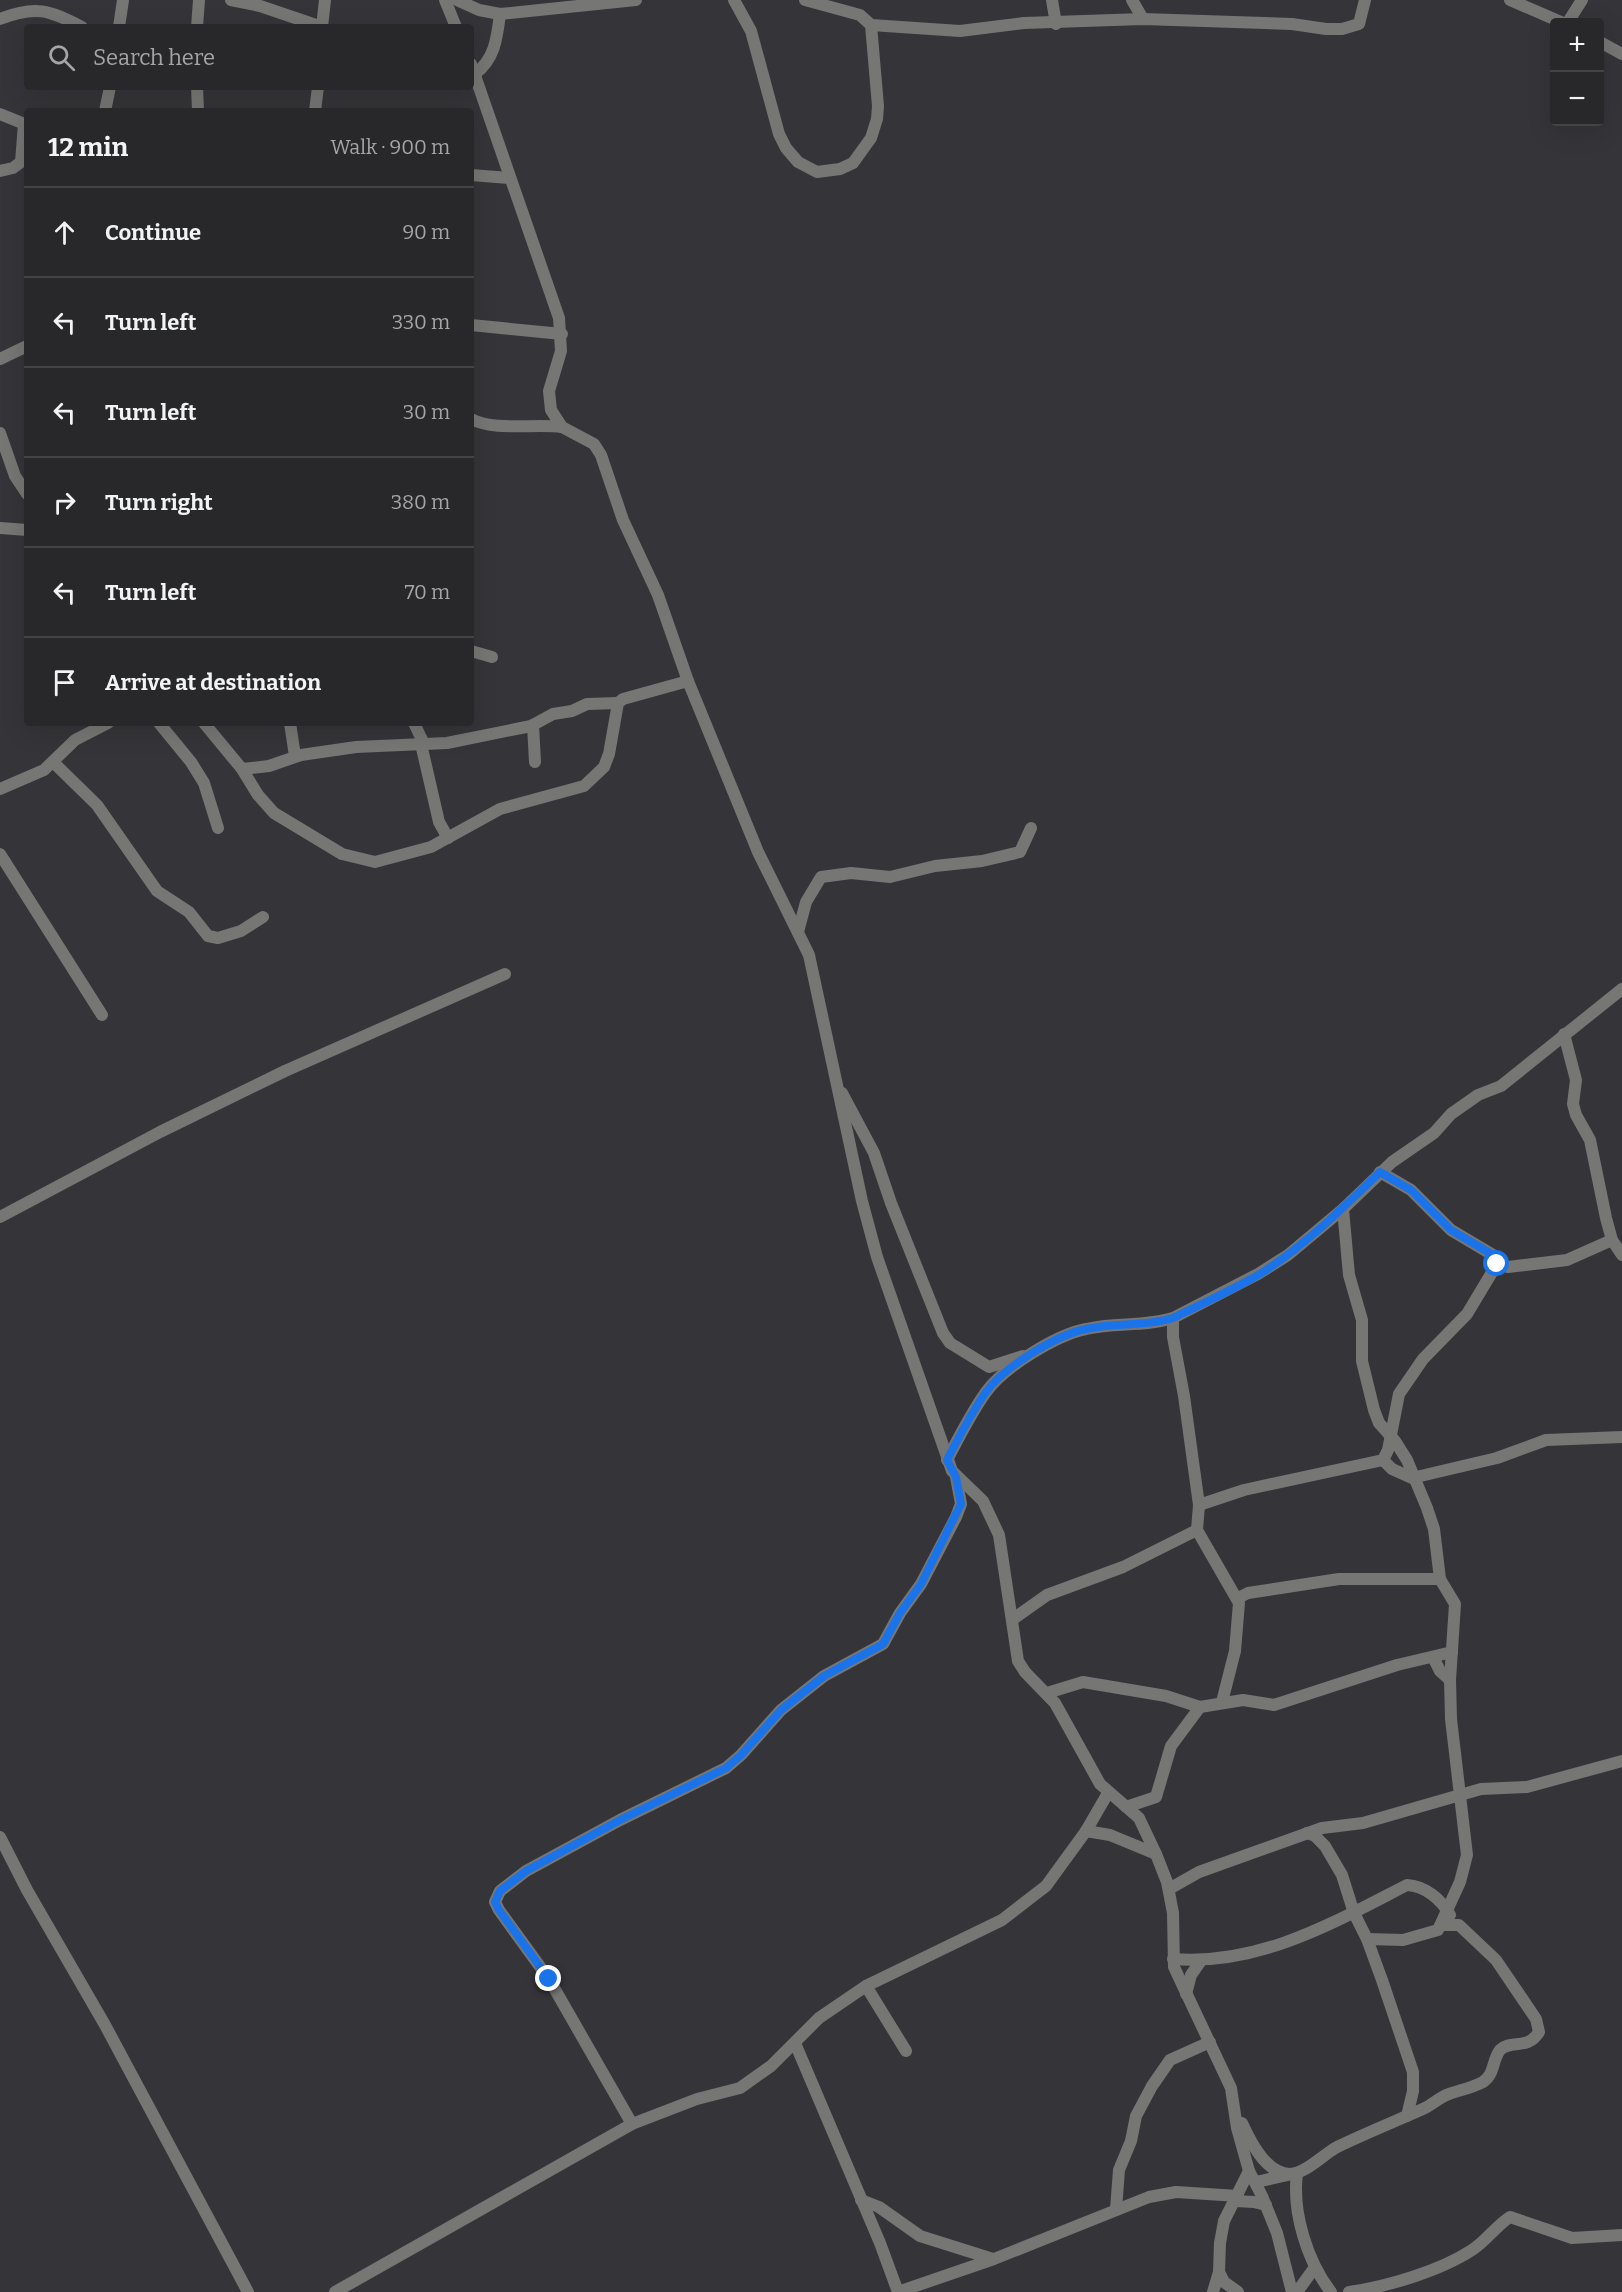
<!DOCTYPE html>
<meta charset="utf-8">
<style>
body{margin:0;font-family:Bitter,serif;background:#302f32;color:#f1f3f6}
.controls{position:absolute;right:18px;top:18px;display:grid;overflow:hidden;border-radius:6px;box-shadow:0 6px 24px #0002}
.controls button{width:54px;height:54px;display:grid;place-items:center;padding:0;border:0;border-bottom:2px solid #444447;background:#28272a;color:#f1f3f6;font:30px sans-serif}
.stop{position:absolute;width:18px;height:18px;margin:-14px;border:4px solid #1a73e8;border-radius:50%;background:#fff}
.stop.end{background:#1a73e8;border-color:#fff;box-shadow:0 2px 6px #0008}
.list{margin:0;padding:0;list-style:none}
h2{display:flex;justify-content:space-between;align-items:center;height:78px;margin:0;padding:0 24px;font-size:26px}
h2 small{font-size:20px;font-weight:400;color:#a5a5a8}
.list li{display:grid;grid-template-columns:39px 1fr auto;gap:18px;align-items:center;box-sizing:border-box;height:90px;padding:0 24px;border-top:2px solid #444447}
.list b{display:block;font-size:22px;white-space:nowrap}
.list em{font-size:20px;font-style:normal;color:#a5a5a8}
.icon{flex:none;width:33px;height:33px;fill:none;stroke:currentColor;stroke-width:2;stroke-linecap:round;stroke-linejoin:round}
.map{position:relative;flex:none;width:1622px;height:2292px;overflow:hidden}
.search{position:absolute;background:#28272a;box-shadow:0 6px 24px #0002;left:24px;top:24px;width:450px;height:66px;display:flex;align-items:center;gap:15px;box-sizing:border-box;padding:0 21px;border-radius:6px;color:#a5a5a8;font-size:22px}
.panel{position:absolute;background:#28272a;box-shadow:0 6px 24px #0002;left:24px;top:108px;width:450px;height:618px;border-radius:6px}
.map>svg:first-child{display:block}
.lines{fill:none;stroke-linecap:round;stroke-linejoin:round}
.minor{stroke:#767674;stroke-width:12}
.route{stroke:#1a73e8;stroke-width:8}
</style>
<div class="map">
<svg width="1622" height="2292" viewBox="0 0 1622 2292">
<rect width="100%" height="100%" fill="#353438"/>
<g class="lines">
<!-- minor -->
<g class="minor">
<path d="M231,0l29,6 62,21"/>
<path d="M445,0l11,27"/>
<path d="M457,0l22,10 21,4 136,-14"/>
<path d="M734,0l17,31 28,103 7,14 12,14 19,10 23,-3 13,-6 18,-25 6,-19 1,-13 -7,-81"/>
<path d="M805,0l55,15 11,10 89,6 64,-8 119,-4 149,5 34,5h16l17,-5 6,-24"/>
<path d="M1052,0l4,24"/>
<path d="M1132,0l11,19"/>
<path d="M1510,0l51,22"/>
<path d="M0,19c35,-14 49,-9 82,8"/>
<path d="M1568,22l14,-22"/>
<path d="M119,27l4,-27"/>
<path d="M197,27l2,-27"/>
<path d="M322,27l3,-27"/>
<path d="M1600,42l22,12"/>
<path d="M471,64l88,254 2,33 -12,40 2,19 11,17 32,17 7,11 22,65 35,75 30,86 70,171 51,103 53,246 15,56 75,214 31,30 16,34 19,126 7,11 30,31 45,81 39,34 17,36 11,28 6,31 1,54 57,121 6,40 12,43 13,25 15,37 15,59"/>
<path d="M475,74c20,-15 22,-36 25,-60"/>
<path d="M197,87l1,24"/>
<path d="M105,111l5,-24"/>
<path d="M315,111l3,-24"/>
<path d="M0,114l27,11"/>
<path d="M0,171l13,-3 8,-6 3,-38"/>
<path d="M471,175l38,3"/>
<path d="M471,325l91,9"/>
<path d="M0,359l27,-13"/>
<path d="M471,419c26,13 62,4 91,8"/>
<path d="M0,433l15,43 12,18"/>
<path d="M0,528l27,2"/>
<path d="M471,651l21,6"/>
<path d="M159,723l32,39 13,21 14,45"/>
<path d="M204,723l38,46 16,26 16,18 68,41 33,8 56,-15 69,-38 84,-23 20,-19 5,-13 9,-51 5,-4 65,-18"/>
<path d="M290,723l5,33"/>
<path d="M414,723l10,21"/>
<path d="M533,725l2,37"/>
<path d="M421,744l18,78 9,16"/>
<path d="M54,763l43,42 60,86 32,21 19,24 10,2 23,-7 22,-14"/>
<path d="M242,769l27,-3 32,-11 55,-8 91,-4 84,-17 22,-12 19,-3 15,-7 31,-1"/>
<path d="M0,789l44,-19 31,-30 33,-17"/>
<path d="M0,854l102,161"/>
<path d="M798,932l8,-30 15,-25 30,-4 39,4 45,-11 47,-5 38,-9 11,-24"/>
<path d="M1564,1034l12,46 -3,24 3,11 14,25 16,78 6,22 10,15"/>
<path d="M842,1093l32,60 17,50 52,130 7,10 39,24 34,-11"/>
<path d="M1380,1172l31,18 40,40 42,25 4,9 11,3 59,-7 45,-20"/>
<path d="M1343,1209l6,66 13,45v41l12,49 5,13 16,18 12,19 20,48 7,21 6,50 15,25 -5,76 1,39 16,136 -7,27 -22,48 -35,10 -36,-1"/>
<path d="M0,1217l160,-85 125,-61 220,-97"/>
<path d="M1173,1318v19l11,59 15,109 -2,25 42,73 -4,48 -13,51"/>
<path d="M947,1460c12,-23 24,-47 39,-68 18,-25 70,-57 100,-63 29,-7 58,-2 87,-11l85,-44 30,-19 55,-46 49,-47 42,-29 17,-19 27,-19 23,-9 121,-97"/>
<path d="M1383,1460l9,9 20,9 85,-20 49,-18 76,-3"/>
<path d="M1199,1505l45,-15 139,-30 5,-10 11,-56 24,-35 44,-45 30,-50"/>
<path d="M1238,1598l10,-5 91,-14h101"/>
<path d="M1013,1619l34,-24 76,-28 74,-37"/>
<path d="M1433,1657l7,14 10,9"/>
<path d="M1047,1693l36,-11 83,14 34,11 43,-7 31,5 123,-40 55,-13"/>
<path d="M1126,1807l30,-10 15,-51 29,-39"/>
<path d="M1086,1831l24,4 46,19"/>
<path d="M1307,1833l8,3 10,10 17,29 12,38 13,26 15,41 31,92v19l-6,25"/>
<path d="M0,1837l27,53 78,135 143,267"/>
<path d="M1169,1889l30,-17 123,-44 41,-5 118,-34 46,-2 95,-26"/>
<path d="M1173,1959c86,7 160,-36 234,-74 18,1 34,14 43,30"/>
<path d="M866,1986l40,65"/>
<path d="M1186,1994l5,-19 9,-13"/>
<path d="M795,2043l85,200 18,49"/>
<path d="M1242,2123c8,18 24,51 48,51 15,0 34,-20 47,-27 29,-14 59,-26 88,-39 8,-4 15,-11 24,-14 11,-4 23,-6 34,-12 12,-8 9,-22 17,-32 11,-11 27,1 39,-18l-3,-13 -40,-59 -37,-35h-17"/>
<path d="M632,2124l-83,-145 -50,-69 -4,-8 5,-11 26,-20 94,-51 106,-52 15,-13 40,-45 43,-34 59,-32 17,-31 21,-29 35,-67 5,-13 -5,-27"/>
<path d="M1297,2173c-5,39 10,88 34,119"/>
<path d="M1256,2182l32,-7"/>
<path d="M861,2200l18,7 41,29 73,23"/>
<path d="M1235,2201l19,1 12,3"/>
<path d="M1116,2209l3,-39 12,-29 5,-25 16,-30 18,-26 40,-18"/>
<path d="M335,2292l297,-168 65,-25 43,-11 31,-22 48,-48 47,-32 136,-66 44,-34 40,-55 22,-38"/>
<path d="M898,2292l96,-33 155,-62 27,-5 62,4"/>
<path d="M1213,2292l6,-20"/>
<path d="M1238,2292l-14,-10 -5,-10 1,-29 4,-22 25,-50"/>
<path d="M1297,2292l18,-25"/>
<path d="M1349,2292c37,-5 91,-21 123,-42 14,-9 24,-24 38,-33l62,21 50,-3"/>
</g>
</g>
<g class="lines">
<!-- route -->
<path class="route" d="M549,1979l-50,-69 -4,-8 5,-11 26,-20 94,-51 106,-52 15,-13 40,-45 43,-34 59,-32 17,-31 21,-29 40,-80 -5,-27 -9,-17c12,-23 24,-47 39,-68 18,-25 70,-57 100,-63 29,-7 58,-2 87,-11 29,-14 59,-28 87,-44 44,-28 83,-66 120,-102l31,18 40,40 42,25 4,9"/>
</g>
</svg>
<div class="controls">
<button>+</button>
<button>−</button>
</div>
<div class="stop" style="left:1497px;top:1264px"></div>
<div class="stop end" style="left:549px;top:1979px"></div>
<div class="search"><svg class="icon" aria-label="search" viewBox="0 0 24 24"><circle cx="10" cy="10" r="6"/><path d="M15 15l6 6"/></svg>Search here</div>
<section class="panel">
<h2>12 min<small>Walk · 900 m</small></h2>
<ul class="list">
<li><svg class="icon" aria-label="ahead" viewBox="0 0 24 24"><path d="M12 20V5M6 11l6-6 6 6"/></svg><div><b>Continue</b></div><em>90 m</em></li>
<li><svg class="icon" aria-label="left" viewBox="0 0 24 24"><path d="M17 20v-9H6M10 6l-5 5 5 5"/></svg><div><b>Turn left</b></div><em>330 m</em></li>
<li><svg class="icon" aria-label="left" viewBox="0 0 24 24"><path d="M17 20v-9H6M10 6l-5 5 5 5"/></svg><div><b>Turn left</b></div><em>30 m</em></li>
<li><svg class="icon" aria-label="right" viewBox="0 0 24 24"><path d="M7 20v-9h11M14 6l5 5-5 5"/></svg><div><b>Turn right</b></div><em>380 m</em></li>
<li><svg class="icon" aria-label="left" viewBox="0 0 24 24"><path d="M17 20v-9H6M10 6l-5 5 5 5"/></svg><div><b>Turn left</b></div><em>70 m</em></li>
<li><svg class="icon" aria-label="arrive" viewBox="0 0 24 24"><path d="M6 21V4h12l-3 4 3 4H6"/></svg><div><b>Arrive at destination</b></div></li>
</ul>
</section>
</div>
